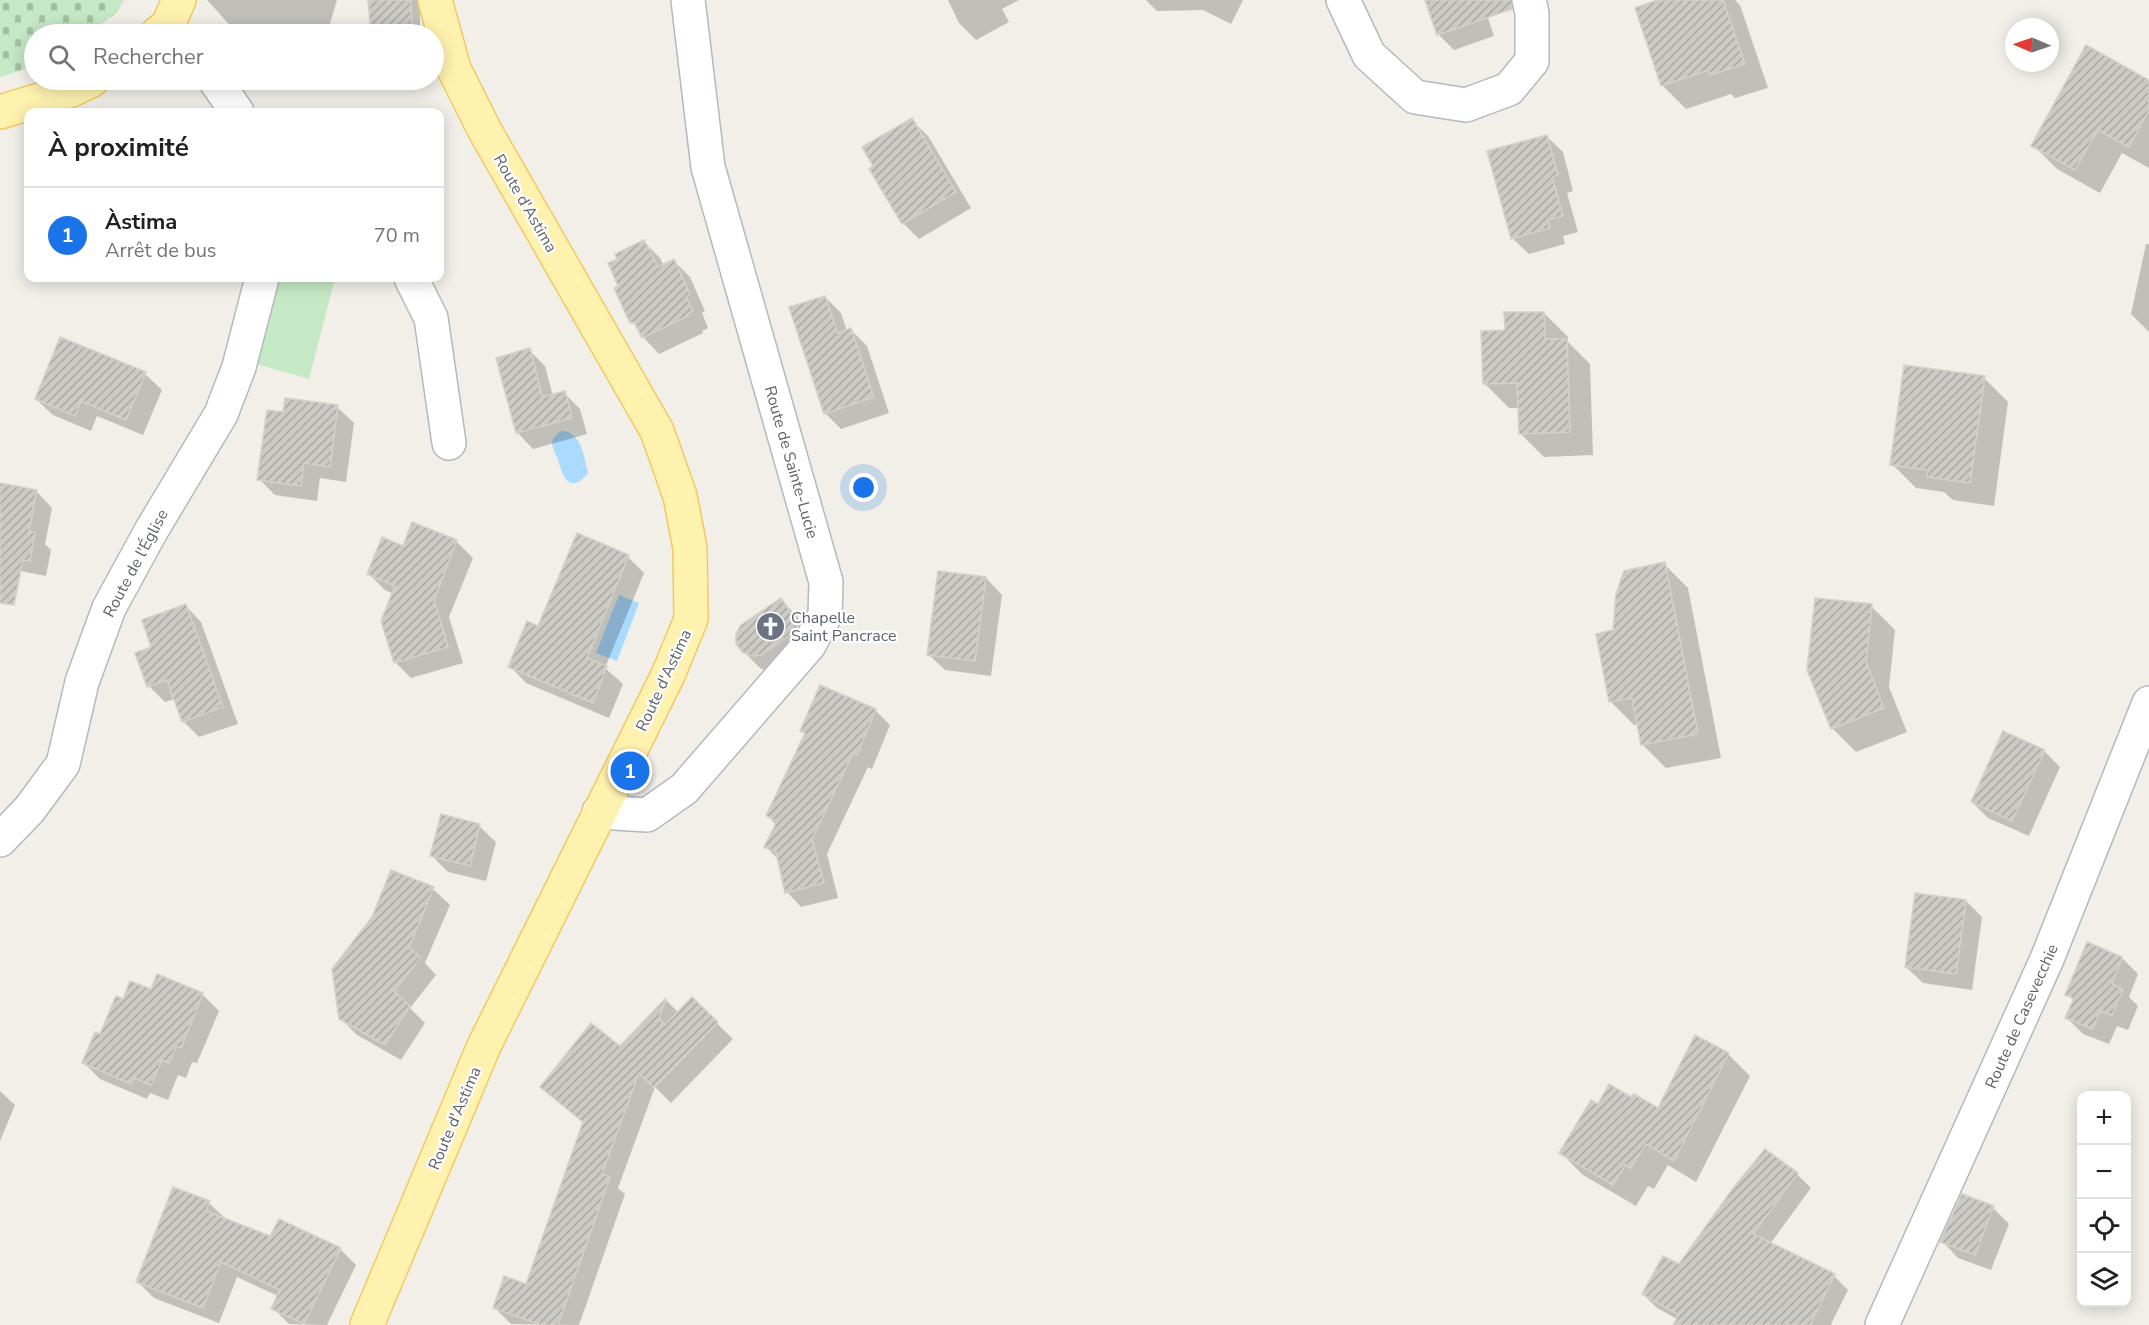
<!DOCTYPE html>
<html lang="fr">
<meta charset="utf-8">
<style>
body{margin:0;font-family:"Nunito Sans",sans-serif;background:#f6f6f6;color:#202124}
.controls{position:absolute;right:18px;bottom:18px;display:grid;overflow:hidden;border-radius:12px;box-shadow:0 3px 15px #0003}
.controls button{width:54px;height:54px;display:grid;place-items:center;padding:0;border:0;border-bottom:2px solid #e0e0e0;background:#fff;color:#202124;font:30px sans-serif}
.compass{position:absolute;left:2005px;top:18px;width:54px;height:54px;border-radius:50%;background:#fff;box-shadow:0 3px 15px #0003;rotate:272deg}
.you{position:absolute;left:864px;top:488px;width:21px;height:21px;margin:-15px;border:4px solid #fff;border-radius:50%;background:#1a73e8;box-shadow:0 0 0 9px #1a73e833}
.badge{display:grid;place-items:center;width:39px;height:39px;border-radius:50%;background:#1a73e8;color:#fff;font-size:20px;font-weight:700}
.pin{position:absolute;translate:-50% -50%;border:3px solid #fff;box-shadow:0 2px 6px #0006}
.list{margin:0;padding:0;list-style:none}
h2{display:flex;justify-content:space-between;align-items:center;height:78px;margin:0;padding:0 24px;font-size:26px}
h2 small{font-size:20px;font-weight:400;color:#757577}
.list li{display:grid;grid-template-columns:39px 1fr auto;gap:18px;align-items:center;box-sizing:border-box;height:96px;padding:0 24px;border-top:2px solid #e0e0e0}
.list b{display:block;font-size:22px;white-space:nowrap}
.list p{margin:0;font-size:20px;white-space:nowrap;color:#757577}
.list em{font-size:20px;font-style:normal;color:#757577}
.icon{flex:none;width:33px;height:33px;fill:none;stroke:currentColor;stroke-width:2;stroke-linecap:round;stroke-linejoin:round}
.map{position:relative;flex:none;width:2149px;height:1325px;overflow:hidden}
.search{position:absolute;background:#fff;box-shadow:0 3px 15px #0003;left:24px;top:24px;width:420px;height:66px;display:flex;align-items:center;gap:15px;box-sizing:border-box;padding:0 21px;border-radius:33px;color:#757577;font-size:22px}
.panel{position:absolute;background:#fff;box-shadow:0 3px 15px #0003;left:24px;top:108px;width:420px;height:174px;border-radius:12px}
.map>svg:first-child{display:block}
.cemetery{fill:url(#cemetery-stones)}
.park{fill:#c5e8c5}
.water{fill:#aadaff}
.shadow{fill:#0003}
.building{fill:url(#building-hatch);stroke:#d6d1c6;stroke-width:1.5}
.lines{fill:none;stroke-linecap:round;stroke-linejoin:round}
.minor-casing{stroke:#b5b8bc;stroke-width:36}
.major-casing{stroke:#f2c960;stroke-width:36}
.minor{stroke:#fff;stroke-width:33}
.major{stroke:#fff2af;stroke-width:33}
.labels{text-anchor:middle;stroke-width:4.5;stroke-linejoin:round;paint-order:stroke}
.street-label{font-size:16px;fill:#5f6368;stroke:#fff}
.worship-label{font-size:16px;fill:#5b616d;stroke:#fff;text-anchor:start}
</style>
<div class="map">
<svg width="2149" height="1325" viewBox="0 0 2149 1325">
<defs>
<pattern id="cemetery-stones" width="16" height="16" patternUnits="userSpaceOnUse" patternTransform="scale(1.5)"><rect width="16" height="16" fill="#c5e8c5"/><path d="M2 7V4a2 2 0 0 1 4 0v3zM10 15v-3a2 2 0 0 1 4 0v3z" fill="#a3c0a4"/></pattern>
<pattern id="building-hatch" width="6" height="6" patternUnits="userSpaceOnUse" patternTransform="scale(1.5)"><rect width="6" height="6" fill="#cccac5"/><path d="M-1 1l2-2M0 6l6-6M5 7l2-2" fill="none" stroke="#a9a8a4"/></pattern>
</defs>
<rect width="100%" height="100%" fill="#f1efe8"/>
<!-- cemetery -->
<path class="cemetery" d="M0,0h124l-7,13 -31,21h-52v32l-34,11z"/>
<!-- park -->
<path class="park" d="M270,278h65l-26,101 -59,-17z"/>
<!-- water -->
<g class="water">
<path d="M561,431c21,0 23,27 27,42 -18,22 -25,4 -30,-13 -2,-5 -6,-13 -6,-18 1,-5 5,-8 9,-11z"/>
<path d="M619,595l20,8 -22,58 -21,-8z"/>
</g>
<!-- shadow -->
<g class="shadow">
<path d="M207,0h130l-10,34h-83l-7,-1z"/>
<path d="M373,0h47v34h-46l-3,-20z"/>
<path d="M948,0h71l-17,9 7,13 -33,18 -17,-17z"/>
<path d="M1146,0h97l-12,24 -28,-14 -46,1z"/>
<path d="M1427,0h55l12,36 -40,14 -16,-16z"/>
<path d="M1662,0h73l5,5 28,83 -33,10 -4,-4 -45,15 -24,-24z"/>
<path d="M392,80h18l-10,8z"/>
<path d="M2149,82v86l-27,-15 -22,40 -43,-24 -24,-24z"/>
<path d="M911,120l17,16 43,72 -52,31 -16,-16z"/>
<path d="M1546,136l17,16 10,39 -6,2 11,39 -15,4 2,8 -36,10 -17,-16z"/>
<path d="M644,242l16,16 4,8 10,-5 16,16 15,34 -3,2 6,15 -6,3 1,2 -44,21 -16,-17 -3,-7 -8,-8 -12,-36z"/>
<path d="M2146,244h3v88l-18,-18z"/>
<path d="M825,297l16,16 6,18 4,-1 16,16 22,67 -48,16 -16,-16z"/>
<path d="M1544,313l24,24v5l22,22 3,91 -49,2 -24,-24 -1,-25h-10l-24,-24 21,-53z"/>
<path d="M61,339l84,35 17,16 -19,45 -46,-19 -6,15 -38,-16 -17,-16z"/>
<path d="M529,350l16,16 8,30 11,-3 16,16 7,25 -54,15 -16,-17z"/>
<path d="M1984,378l24,24 -14,104 -41,-6 -9,-8 -28,-4 -24,-24z"/>
<path d="M337,407l17,16 -8,59 -26,-4 -3,23 -42,-6 -16,-16 25,-65z"/>
<path d="M0,484l36,7 16,17 -7,36 6,6 -5,26 -46,-9z"/>
<path d="M413,524l44,18 16,16 -24,59 14,46 -52,15 -16,-16 -1,-68 -9,-4 -16,-16 35,-26z"/>
<path d="M628,557l16,16 -39,95 18,16 -14,34 -83,-35 -16,-17 29,-38z"/>
<path d="M1664,564l24,24 33,170 -55,10 -24,-24 -3,-19h-5l-24,-24 4,-69z"/>
<path d="M986,578l16,17 -11,81 -46,-6 -17,-16z"/>
<path d="M781,600l16,16 17,25 -46,31 -8,-4 -17,-17z"/>
<path d="M185,605l16,17 37,102 -39,13 -16,-16 -8,-22 -10,3 -16,-16 4,-38z"/>
<path d="M1871,606l24,24 -6,57 18,45 -51,20 -24,-24z"/>
<path d="M875,710l15,15 -18,44 -4,-2 -41,87 11,44 -37,9 -14,-15 -8,-32 -13,-13 10,-22 -8,-9 38,-81 -4,-4z"/>
<path d="M2044,751l16,16 -31,69 -41,-18 -16,-16z"/>
<path d="M479,826l17,16 -10,39 -38,-9 -16,-16z"/>
<path d="M392,872l41,17 17,16 -25,58 11,12 -26,33 15,15 -24,37 -44,-25 -17,-17 33,-100z"/>
<path d="M1966,901l16,16 -10,73 -49,-7 -17,-16z"/>
<path d="M2088,944l34,14 16,16 -9,23 9,9 -10,24 -11,-4 -8,18 -26,-10 -16,-16 7,-17 -7,-7z"/>
<path d="M158,976l45,19 16,16 -22,52 -5,-1 -6,16 -8,-3 -10,25 -18,-7 -3,6 -47,-20 -16,-16 40,-62 28,-10z"/>
<path d="M692,999l41,40 -62,64 -16,-16 -37,101 7,6 -46,131 -68,-1 -16,-16 32,-22 57,-162 -42,-37 78,-39 46,-48 13,13z"/>
<path d="M1728,1054l22,22 -54,106 -28,-17 -14,24 -6,-3 -12,20 -53,-31 -22,-22 38,-47 32,-7 27,11z"/>
<path d="M0,1091l15,14 -15,36z"/>
<path d="M1797,1174l14,14 -41,56 64,32 14,14 -17,34 1,1h-158l3,-6 -20,-11 -14,-14z"/>
<path d="M174,1189l35,14 17,16 45,19 69,11 16,16 -29,60 -38,-1 -16,-16 5,-12 -41,-19 -18,46 -65,-25 -16,-16z"/>
<path d="M1993,1208l16,16 -18,46 -33,-12 -16,-17z"/>
</g>
<!-- building -->
<g class="building">
<path d="M368,0h43l1,34h-41z"/>
<path d="M1425,0h86l1,9 -75,26z"/>
<path d="M1657,0h66l22,64 -35,11 -2,-5 -47,16 -26,-78z"/>
<path d="M2086,45l63,35v30l-20,37 -31,-17 -23,40 -44,-24z"/>
<path d="M912,118l44,74 -54,32 -33,-55 4,-3 -11,-19z"/>
<path d="M1547,135l11,40 -6,2 11,39 -15,4 2,8 -39,11 -24,-88z"/>
<path d="M644,240l14,27 16,-8 16,35 -4,3 7,14 -6,3 1,2 -46,22 -8,-16 -4,1 -16,-35 4,-2 -10,-23 9,-4 -2,-5z"/>
<path d="M825,296l13,37 13,-5 23,69 -50,17 -35,-107z"/>
<path d="M1504,312h40l1,27h22l3,93 -51,2 -2,-51 -34,1 -2,-53 24,-1z"/>
<path d="M60,337l86,35 -20,48 -45,-19 -6,15 -40,-17z"/>
<path d="M530,348l12,49 23,-6 7,27 -56,15 -20,-75z"/>
<path d="M1904,365l81,11 -15,107 -43,-6 1,-7 -38,-5z"/>
<path d="M285,398l53,7 -8,62 -26,-4 -3,23 -44,-6 10,-70 16,2z"/>
<path d="M0,483l37,7 -8,41 6,2 -5,28 -7,-1 -9,45 -14,-2z"/>
<path d="M412,522l45,18 -23,60 14,47 -54,16 -13,-42 14,-35 -28,-12 15,-37 21,9z"/>
<path d="M577,533l52,22 -42,103 20,8 -14,37 -85,-36 19,-46 11,5z"/>
<path d="M1665,562l33,172 -57,11 -9,-47 -23,4 -13,-68 17,-4 3,-36 8,-23z"/>
<path d="M938,571l48,6 -11,84 -48,-6z"/>
<path d="M781,598l18,26 -5,8 -33,23 -10,1 -9,-4 -6,-8v-10l5,-9z"/>
<path d="M1815,598l57,6 -6,58 18,46 -53,21 -24,-59z"/>
<path d="M186,604l37,103 -41,15 -15,-42 -20,7 -12,-34 16,-6 -9,-27z"/>
<path d="M820,685l56,24 -19,46 -4,-2 -41,86 12,44 -39,10 -9,-41 -12,-5 13,-26 -11,-5 39,-83 -5,-2z"/>
<path d="M2003,731l42,19 -33,71 -41,-19z"/>
<path d="M441,814l39,10 -10,42 -40,-10z"/>
<path d="M391,870l43,17 -25,61 12,9 -27,34 16,15 -25,39 -46,-26 -7,-50 40,-52z"/>
<path d="M1915,893l51,7 -10,74 -51,-7z"/>
<path d="M2087,942l35,15 -10,27 11,5 -11,26 -12,-4 -7,18 -28,-11 9,-20 -9,-3z"/>
<path d="M157,974l46,19 -22,55 -5,-1 -7,16 -7,-3 -11,25 -17,-7 -3,6 -49,-21 13,-31 5,2 16,-38 7,3 7,-18 21,8z"/>
<path d="M692,997l26,25 -64,66 -15,-15 -37,101 8,3 -52,148h-17l-48,-17 11,-32 22,8 57,-162 -43,-35 51,-64 29,23 46,-48 -7,21 6,6z"/>
<path d="M1695,1035l34,18 -55,108 -28,-17 -15,24 -6,-3 -12,20 -54,-32 32,-53 7,4 11,-20 22,13 3,-3 24,14z"/>
<path d="M1765,1149l33,24 -45,61 82,40 -25,51h-137l6,-10 -37,-21 21,-38 16,8 55,-77z"/>
<path d="M173,1187l37,14 -4,10 64,25 9,-17 62,29 -37,76 -33,-15 9,-19 -59,-28 -18,46 -67,-26z"/>
<path d="M1962,1194l32,12 -19,49 -35,-13z"/>
</g>
<g class="lines">
<defs>
<g id="minor">
<path d="M1343,0l26,55 46,42 51,8 43,-16 23,-28v-48l-3,-13"/>
<path d="M215,80l22,32"/>
<path d="M411,278l20,40 18,125"/>
<path d="M599,812l48,3 37,-26 125,-144 16,-30 1,-33 -118,-415 -20,-167"/>
<path d="M0,840l29,-30 34,-46 19,-82 27,-74 42,-77 70,-117 18,-47 23,-89"/>
<path d="M1882,1325l165,-366 102,-256"/>
</g>
<g id="major">
<path d="M157,34l11,-9 11,-25"/>
<path d="M0,112l69,-21 23,-11"/>
<path d="M367,1325l117,-279 184,-371 23,-56 -1,-71 -10,-52 -23,-65 -172,-300 -31,-62 -19,-69"/>
</g>
</defs>
<!-- minor casing -->
<use href="#minor" class="minor-casing"/>
<!-- major casing -->
<use href="#major" class="major-casing"/>
<!-- minor -->
<use href="#minor" class="minor"/>
<!-- major -->
<use href="#major" class="major"/>
</g>
<!-- icons -->
<defs>
<symbol id="church-disc" viewBox="-11 -11 22 22"><circle r="9.5" fill="#6b7280" stroke="#fff"/><path d="M-1.2-6h2.4v3.5h3.3v2.4h-3.3V6h-2.4V-.1h-3.3v-2.4h3.3Z" fill="#fff"/></symbol>
</defs>
<g fill-rule="evenodd">
<use href="#church-disc" x="754" y="610" width="33" height="33"/>
</g>
<g class="labels">
<!-- street labels -->
<g class="street-label">
<text transform="translate(526 203) rotate(60)" y="6">Route d'Astima</text>
<text transform="translate(792 462) rotate(74)" y="6">Route de Sainte-Lucie</text>
<text transform="translate(135 563) rotate(-62)" y="6">Route de l'Église</text>
<text transform="translate(663 680) rotate(-65)" y="6">Route d'Astima</text>
<text transform="translate(2021 1016) rotate(-66)" y="6">Route de Casevecchie</text>
<text transform="translate(454 1118) rotate(-67)" y="6">Route d'Astima</text>
</g>
<!-- worship labels -->
<g class="worship-label">
<text x="791" y="623">Chapelle<tspan x="791" dy="18">Saint Pancrace</tspan></text>
</g>
</g>
</svg>
<div class="controls">
<button>+</button>
<button>−</button>
<button><svg class="icon" aria-label="locate" viewBox="0 0 24 24"><circle cx="12" cy="12" r="6"/><path d="M12 2v4M12 18v4M2 12h4M18 12h4"/></svg></button>
<button><svg class="icon" aria-label="layers" viewBox="0 0 24 24"><path d="M12 4l9 5-9 5-9-5zM3 14l9 5 9-5"/></svg></button>
</div>
<svg class="compass" viewBox="-18 -18 36 36"><path d="M0-13l5 13h-10z" fill="#e53935"/><path d="M0 13l5-13h-10z" fill="#757577"/></svg>
<div class="you"></div>
<div class="pin badge" style="left:630px;top:771px">1</div>
<div class="search"><svg class="icon" aria-label="search" viewBox="0 0 24 24"><circle cx="10" cy="10" r="6"/><path d="M15 15l6 6"/></svg>Rechercher</div>
<section class="panel">
<h2>À proximité<small></small></h2>
<ul class="list">
<li><span class="badge">1</span><div><b>Àstima</b><p>Arrêt de bus</p></div><em>70 m</em></li>
</ul>
</section>
</div>
